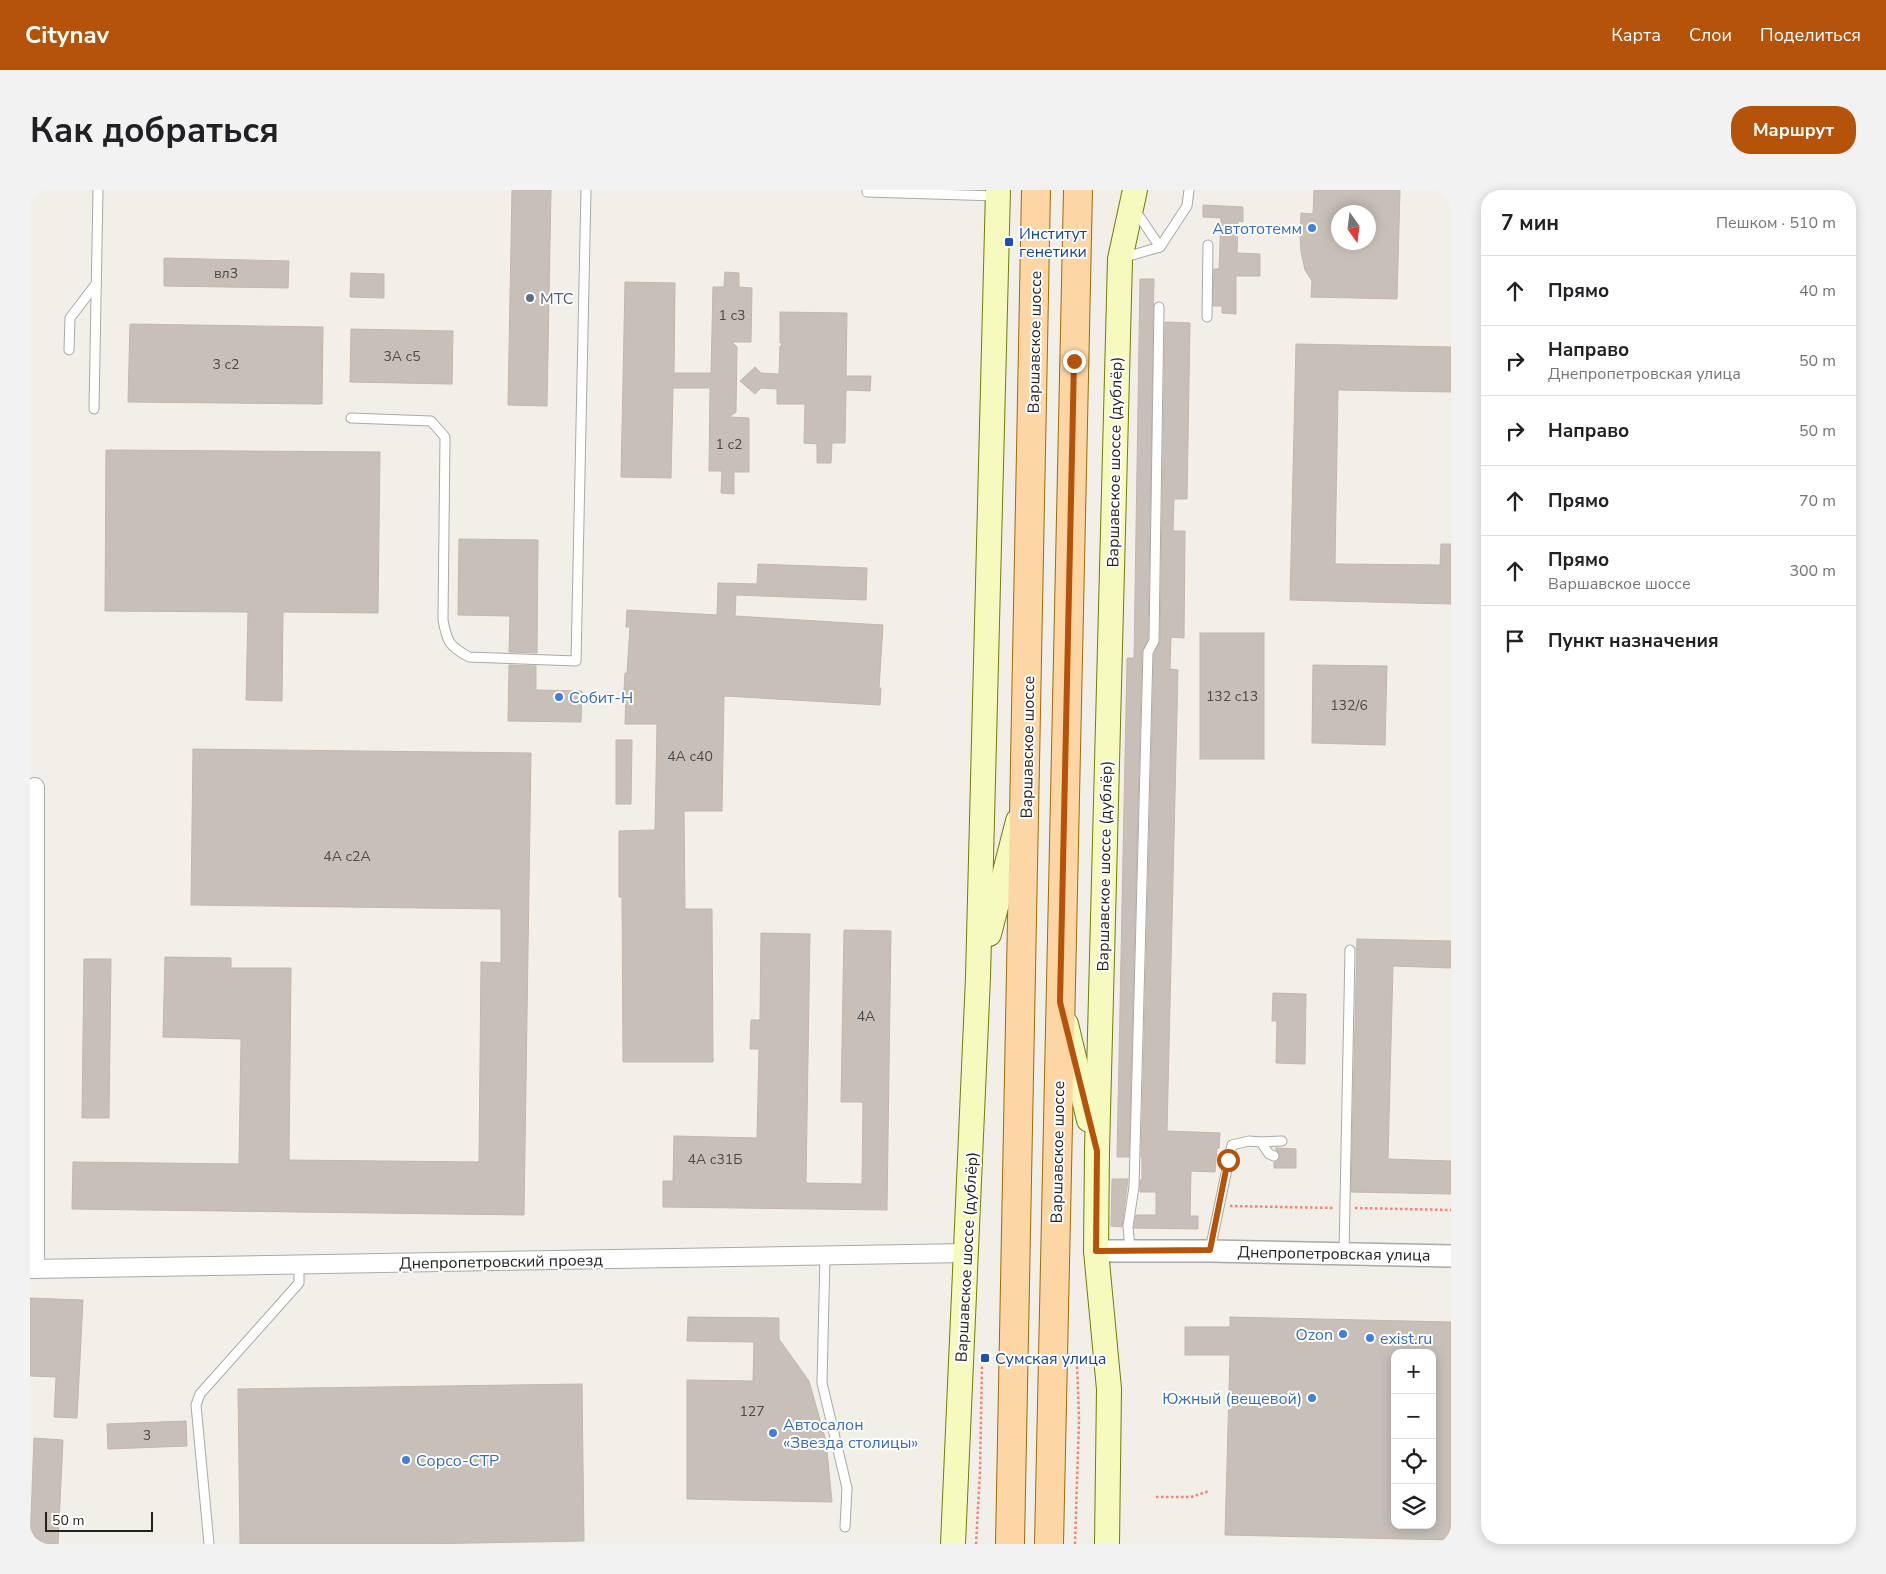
<!DOCTYPE html>
<html lang="ru">
<meta charset="utf-8">
<style>
body{margin:0;font-family:"Nunito Sans",sans-serif;background:#f2f2f2;color:#202124}
.controls{position:absolute;right:15px;bottom:15px;display:grid;overflow:hidden;border-radius:10px;box-shadow:0 2px 12px #0003}
.controls button{width:45px;height:45px;display:grid;place-items:center;padding:0;border:0;border-bottom:1px solid #e0e0e0;background:#fff;color:#202124;font:25px sans-serif}
.compass{position:absolute;left:1301px;top:15px;width:45px;height:45px;border-radius:50%;background:#fff;box-shadow:0 2px 12px #0003;rotate:166deg}
.scale{position:absolute;left:15px;bottom:12px;width:108px;box-sizing:border-box;padding-left:5px;border:2px solid #222;border-top:0;font-size:14px;line-height:18px;white-space:nowrap;color:#222;-webkit-text-stroke:4px #fff;paint-order:stroke}
.stop{position:absolute;width:15px;height:15px;margin:-11px;border:4px solid #b45309;border-radius:50%;background:#fff}
.stop.end{background:#b45309;border-color:#fff;box-shadow:0 1px 5px #0008}
.list{margin:0;padding:0;list-style:none}
h2{display:flex;justify-content:space-between;align-items:center;height:65px;margin:0;padding:0 20px;font-size:21px}
h2 small{font-size:16px;font-weight:400;color:#757577}
.list li{display:grid;grid-template-columns:32px 1fr auto;gap:15px;align-items:center;box-sizing:border-box;height:70px;padding:0 20px;border-top:1px solid #e0e0e0}
.list b{display:block;font-size:19px;white-space:nowrap}
.list p{margin:0;font-size:16px;white-space:nowrap;color:#757577}
.list em{font-size:16px;font-style:normal;color:#757577}
.icon{flex:none;width:28px;height:28px;fill:none;stroke:currentColor;stroke-width:2;stroke-linecap:round;stroke-linejoin:round}
.map{position:relative;flex:none;width:1421px;height:1354px;overflow:hidden;border-radius:20px}
header{display:flex;align-items:center;gap:30px;box-sizing:border-box;height:70px;padding:0 25px;background:#b45309;color:#fff}
header strong{font-size:24px}
nav{display:flex;gap:28px;margin-inline-start:auto;font-size:18px}
.intro{display:flex;align-items:center;justify-content:space-between;box-sizing:border-box;height:120px;padding:0 30px}
h1{margin:0;font-size:35px}
.button{padding:12px 22px;border-radius:20px;background:#b45309;color:#fff;font-size:18px;font-weight:700}
main{display:flex;gap:30px;padding:0 30px}
aside{flex:1;background:#fff;border-radius:20px;box-shadow:0 2px 12px #0003}
.map>svg:first-child{display:block}
.building{fill:#c7bfb8;stroke:#c4b6ab;fill-rule:evenodd}
.lines{fill:none;stroke-linecap:round;stroke-linejoin:round}
.service-casing{stroke:#a9a9a9;stroke-width:11}
.minor-casing{stroke:#a9a9a9;stroke-width:20}
.tertiary-casing{stroke:#a9a9a9;stroke-width:24}
.secondary-casing{stroke:#707d05;stroke-width:26}
.primary-casing{stroke:#a06b00;stroke-width:30}
.path{stroke:#fa8072;stroke-width:2.5;stroke-dasharray:2.5 2.5;stroke-linecap:butt}
.service{stroke:#fff;stroke-width:9}
.minor{stroke:#fff;stroke-width:18}
.tertiary{stroke:#fff;stroke-width:21}
.secondary{stroke:#f7fabf;stroke-width:24}
.primary{stroke:#fcd6a4;stroke-width:28}
.route{stroke:#b45309;stroke-width:6}
.shop-dot{fill:#3f7fe0;stroke:#fff;stroke-width:2}
.transit-dot{fill:#1a4fb4;stroke:#fff;stroke-width:2}
.service-dot{fill:#5c6f8a;stroke:#fff;stroke-width:2}
.labels{text-anchor:middle;stroke-width:4;stroke-linejoin:round;paint-order:stroke}
.number-label{font-size:14px;fill:#4b4948}
.shop-label{font-size:16px;fill:#366cbe;stroke:#fff;text-anchor:start}
.transit-label{font-size:16px;fill:#164399;stroke:#fff;text-anchor:start}
.service-label{font-size:16px;fill:#4e5e75;stroke:#fff;text-anchor:start}
.street-label{font-size:16px;fill:#222;stroke:#fff}
</style>
<header>
<strong>Citynav</strong>
<nav><a>Карта</a><a>Слои</a><a>Поделиться</a></nav>
</header>
<div class="intro"><h1>Как добраться</h1><a class="button">Маршрут</a></div>
<main>
<div class="map">
<svg width="1421" height="1354" viewBox="0 0 1421 1354">
<rect width="100%" height="100%" fill="#f2efe9"/>
<!-- building -->
<g class="building">
<path d="M482,0h39l-4,216 -39,-1z"/>
<path d="M1284,0h86l-3,109 -86,-2 1,-16 -7,-11 -4,-18 -1,-17 1,-22 12,1zM1308,22h30v30h-30z"/>
<path d="M1173,15l40,2v15l-5,-1 -1,32 23,1v22h-24v38l-14,-1v-7h-9l1,-37h5l2,-51 -18,-1z"/>
<path d="M134,68l125,3 -1,27 -124,-2z"/>
<path d="M695,82l14,1v14l13,1 -1,54h-19l5,5 -1,65 -7,5 20,1v54h-15v22l-13,-1 1,-22h-13l1,-83h-37l-2,90 -50,-1 4,-195 50,1 -1,90h37l2,-86h11z"/>
<path d="M321,83l33,1v24l-34,-1z"/>
<path d="M1110,89h14l-6,360 -6,13 -13,505h-12l10,-499h7z"/>
<path d="M750,122l67,1 -1,63h25l-1,15 -24,-1 -1,53h-13l-1,20h-14v-19l-13,-1 1,-39h-28v-15l-16,-1 -6,6 -15,-13 15,-14 6,6 18,1 1,-28 3,-3h-3z"/>
<path d="M1135,132l25,1 -3,176h-13l-1,32h12l-1,107 -13,-1 -1,32 8,1 -11,461 53,2 -1,15h-2l-2,24 -24,-1 -1,45h8v13l-64,-1v-2l2,-11h20v-23h-16v-12h2v-23h-1l13,-503 6,-13z"/>
<path d="M100,134l193,3 -1,77 -194,-2z"/>
<path d="M321,139l102,2 -1,53 -102,-2z"/>
<path d="M1266,154l155,3v45l-113,-2 -3,174 105,1 1,-21h10v60l-161,-4z"/>
<path d="M76,260l274,2 -2,161 -95,-1 -1,89 -36,-1 2,-88 -143,-1z"/>
<path d="M429,349l79,1 -1,113 -28,-1 1,-36 -52,-1z"/>
<path d="M728,374l109,4 -1,32 -130,-5 -1,21 148,9 -4,63h2l-1,17 -156,-9 -2,115h-38l1,98h27l1,153h-90l-1,-165h-3v-66l36,-1 2,-106h-32l1,-34h-2l1,-17h2l3,-46h-4l1,-17 90,5 1,-32 39,1z"/>
<rect x="1170" y="443" width="64" height="126"/>
<path d="M479,475l27,1v24l46,1 -1,31 -73,-1z"/>
<path d="M1283,475l74,1 -2,79 -73,-2z"/>
<path d="M586,550h16l-1,64h-15z"/>
<path d="M163,559l338,4 -7,462 -452,-6 1,-47 166,2 2,-125 -78,-2 2,-80 66,1v10h60l-2,192 190,2 2,-200 20,1v-54l-310,-4z"/>
<path d="M814,740l47,1 -4,279 -224,-3v-26h10l1,-45 83,2 2,-89h-9l1,-29h9l1,-87 49,1 -4,249 56,1 1,-82h-22z"/>
<path d="M1327,749l94,2v27l-58,-2 -5,193 63,2v33l-100,-2z"/>
<path d="M54,769h27l-2,159h-27z"/>
<path d="M1243,803l33,1 -1,70 -29,-1 1,-42h-5z"/>
<path d="M1245,958l21,1v19h-22v-6l4,-1 2,-5z"/>
<path d="M1082,989h16l-6,48 -11,-1z"/>
<path d="M0,1108l53,2 -6,118 -23,-1 2,-40 -26,-1z"/>
<path d="M658,1127l91,1v21l30,42 17,60 6,61 -145,-3v-119l66,1 1,-39 -67,-1z"/>
<path d="M1200,1127l221,5v218l-226,-5 5,-180h-45v-28h45zM1365,1163h37v172h-37z"/>
<path d="M552,1194l2,157 -166,3h-178l-2,-155z"/>
<path d="M156,1231l1,25 -79,3 -1,-25z"/>
<path d="M4,1248l29,2 -5,104h-28z"/>
</g>
<g class="lines">
<defs>
<g id="service">
<path d="M837,0v2l130,4"/>
<path d="M1105,20l25,37"/>
<path d="M1092,68l38,-11 27,-41 2,-16"/>
<path d="M1177,127l1,-72"/>
<path d="M39,160l1,-32 26,-34"/>
<path d="M64,219l4,-219"/>
<path d="M321,228l80,3 14,16 -2,183c4,22 6,26 26,37l107,4 10,-471"/>
<path d="M1231,952l21,-1"/>
<path d="M1100,1060l-2,-24 6,-39 14,-535 6,-11 5,-334"/>
<path d="M1180,1060l22,-105 17,-4 12,1 8,12 5,2"/>
<path d="M1314,1063l6,-303"/>
<path d="M795,1066l-3,127 25,105 -2,39"/>
<path d="M179,1354l-13,-139 4,-11 99,-111v-18"/>
</g>
<g id="minor">
<path d="M5,597v482"/>
<path d="M0,1079l936,-16"/>
</g>
<path id="tertiary" d="M1066,1061h114l241,5"/>
<g id="secondary">
<path d="M959,744l29,-113"/>
<path d="M1036,834l23,96"/>
<path d="M923,1354l25,-567 20,-787"/>
<path d="M1077,1354l2,-155 -13,-138 1,-100 23,-892 15,-69"/>
</g>
<g id="primary">
<path d="M980,1354l26,-1354"/>
<path d="M1019,1354l29,-1354"/>
</g>
</defs>
<!-- service casing -->
<use href="#service" class="service-casing"/>
<!-- minor casing -->
<use href="#minor" class="minor-casing"/>
<!-- tertiary casing -->
<use href="#tertiary" class="tertiary-casing"/>
<!-- secondary casing -->
<use href="#secondary" class="secondary-casing"/>
<!-- primary casing -->
<use href="#primary" class="primary-casing"/>
<!-- path -->
<g class="path">
<path d="M1200,1016l104,2"/>
<path d="M1325,1018l96,2"/>
<path d="M1126,1307h35l18,-6"/>
<path d="M946,1354l4,-73 2,-106"/>
<path d="M1045,1354l4,-125 -2,-55"/>
</g>
<!-- service -->
<use href="#service" class="service"/>
<!-- minor -->
<use href="#minor" class="minor"/>
<!-- tertiary -->
<use href="#tertiary" class="tertiary"/>
<!-- secondary -->
<use href="#secondary" class="secondary"/>
<!-- primary -->
<use href="#primary" class="primary"/>
</g>
<g class="lines">
<!-- route -->
<path class="route" d="M1044,171l-14,641 37,149 -1,100 114,-1 18,-90"/>
</g>
<!-- markers -->
<g class="shop-dot">
<circle cx="1282" cy="38" r="5"/>
<circle cx="529" cy="507" r="5"/>
<circle cx="1313" cy="1144" r="5"/>
<circle cx="1340" cy="1148" r="5"/>
<circle cx="1282" cy="1208" r="5"/>
<circle cx="743" cy="1243" r="5"/>
<circle cx="376" cy="1270" r="5"/>
</g>
<g class="transit-dot">
<rect x="974" y="47" width="10" height="10" rx="2.5"/>
<rect x="950" y="1163" width="10" height="10" rx="2.5"/>
</g>
<circle class="service-dot" cx="500" cy="108" r="5"/>
<g class="labels">
<!-- number labels -->
<g class="number-label">
<text x="196" y="88">вл3</text>
<text x="702" y="130">1 с3</text>
<text x="372" y="171">3А с5</text>
<text x="196" y="179">3 с2</text>
<text x="699" y="259">1 с2</text>
<text x="1202" y="511">132 с13</text>
<text x="1319" y="520">132/6</text>
<text x="660" y="571">4А с40</text>
<text x="317" y="671">4А с2А</text>
<text x="836" y="831">4А</text>
<text x="685" y="974">4А с31Б</text>
<text x="722" y="1226">127</text>
<text x="117" y="1250">3</text>
</g>
<!-- shop labels -->
<g class="shop-label">
<text x="1272" y="44" text-anchor="end">Автототемм</text>
<text x="539" y="513">Собит-Н</text>
<text x="1303" y="1150" text-anchor="end">Ozon</text>
<text x="1350" y="1154">exist.ru</text>
<text x="1272" y="1214" text-anchor="end">Южный (вещевой)</text>
<text x="753" y="1240">Автосалон<tspan x="753" dy="18">«Звезда столицы»</tspan></text>
<text x="386" y="1276">Сорсо-СТР</text>
</g>
<!-- transit labels -->
<g class="transit-label">
<text x="989" y="49">Институт<tspan x="989" dy="18">генетики</tspan></text>
<text x="965" y="1174">Сумская улица</text>
</g>
<!-- service labels -->
<g class="service-label">
<text x="510" y="114">МТС</text>
</g>
<!-- street labels -->
<g class="street-label">
<text transform="translate(1004 152) rotate(-89)" y="6">Варшавское шоссе</text>
<text transform="translate(1084 272) rotate(-89)" y="6">Варшавское шоссе (дублёр)</text>
<text transform="translate(997 557) rotate(-89)" y="6">Варшавское шоссе</text>
<text transform="translate(1074 676) rotate(-89)" y="6">Варшавское шоссе (дублёр)</text>
<text transform="translate(1027 962) rotate(-89)" y="6">Варшавское шоссе</text>
<text transform="translate(1304 1063) rotate(1)" y="6">Днепропетровская улица</text>
<text transform="translate(936 1067) rotate(-87)" y="6">Варшавское шоссе (дублёр)</text>
<text transform="translate(471 1071) rotate(-1)" y="6">Днепропетровский проезд</text>
</g>
</g>
</svg>
<div class="controls">
<button>+</button>
<button>−</button>
<button><svg class="icon" aria-label="locate" viewBox="0 0 24 24"><circle cx="12" cy="12" r="6"/><path d="M12 2v4M12 18v4M2 12h4M18 12h4"/></svg></button>
<button><svg class="icon" aria-label="layers" viewBox="0 0 24 24"><path d="M12 4l9 5-9 5-9-5zM3 14l9 5 9-5"/></svg></button>
</div>
<svg class="compass" viewBox="-18 -18 36 36"><path d="M0-13l5 13h-10z" fill="#e53935"/><path d="M0 13l5-13h-10z" fill="#757577"/></svg>
<div class="scale">50 m</div>
<div class="stop" style="left:1198px;top:970px"></div>
<div class="stop end" style="left:1044px;top:171px"></div>
</div>
<aside>
<h2>7 мин<small>Пешком · 510 m</small></h2>
<ul class="list">
<li><svg class="icon" aria-label="ahead" viewBox="0 0 24 24"><path d="M12 20V5M6 11l6-6 6 6"/></svg><div><b>Прямо</b></div><em>40 m</em></li>
<li><svg class="icon" aria-label="right" viewBox="0 0 24 24"><path d="M7 20v-9h11M14 6l5 5-5 5"/></svg><div><b>Направо</b><p>Днепропетровская улица</p></div><em>50 m</em></li>
<li><svg class="icon" aria-label="right" viewBox="0 0 24 24"><path d="M7 20v-9h11M14 6l5 5-5 5"/></svg><div><b>Направо</b></div><em>50 m</em></li>
<li><svg class="icon" aria-label="ahead" viewBox="0 0 24 24"><path d="M12 20V5M6 11l6-6 6 6"/></svg><div><b>Прямо</b></div><em>70 m</em></li>
<li><svg class="icon" aria-label="ahead" viewBox="0 0 24 24"><path d="M12 20V5M6 11l6-6 6 6"/></svg><div><b>Прямо</b><p>Варшавское шоссе</p></div><em>300 m</em></li>
<li><svg class="icon" aria-label="arrive" viewBox="0 0 24 24"><path d="M6 21V4h12l-3 4 3 4H6"/></svg><div><b>Пункт назначения</b></div></li>
</ul>
</aside>
</main>
